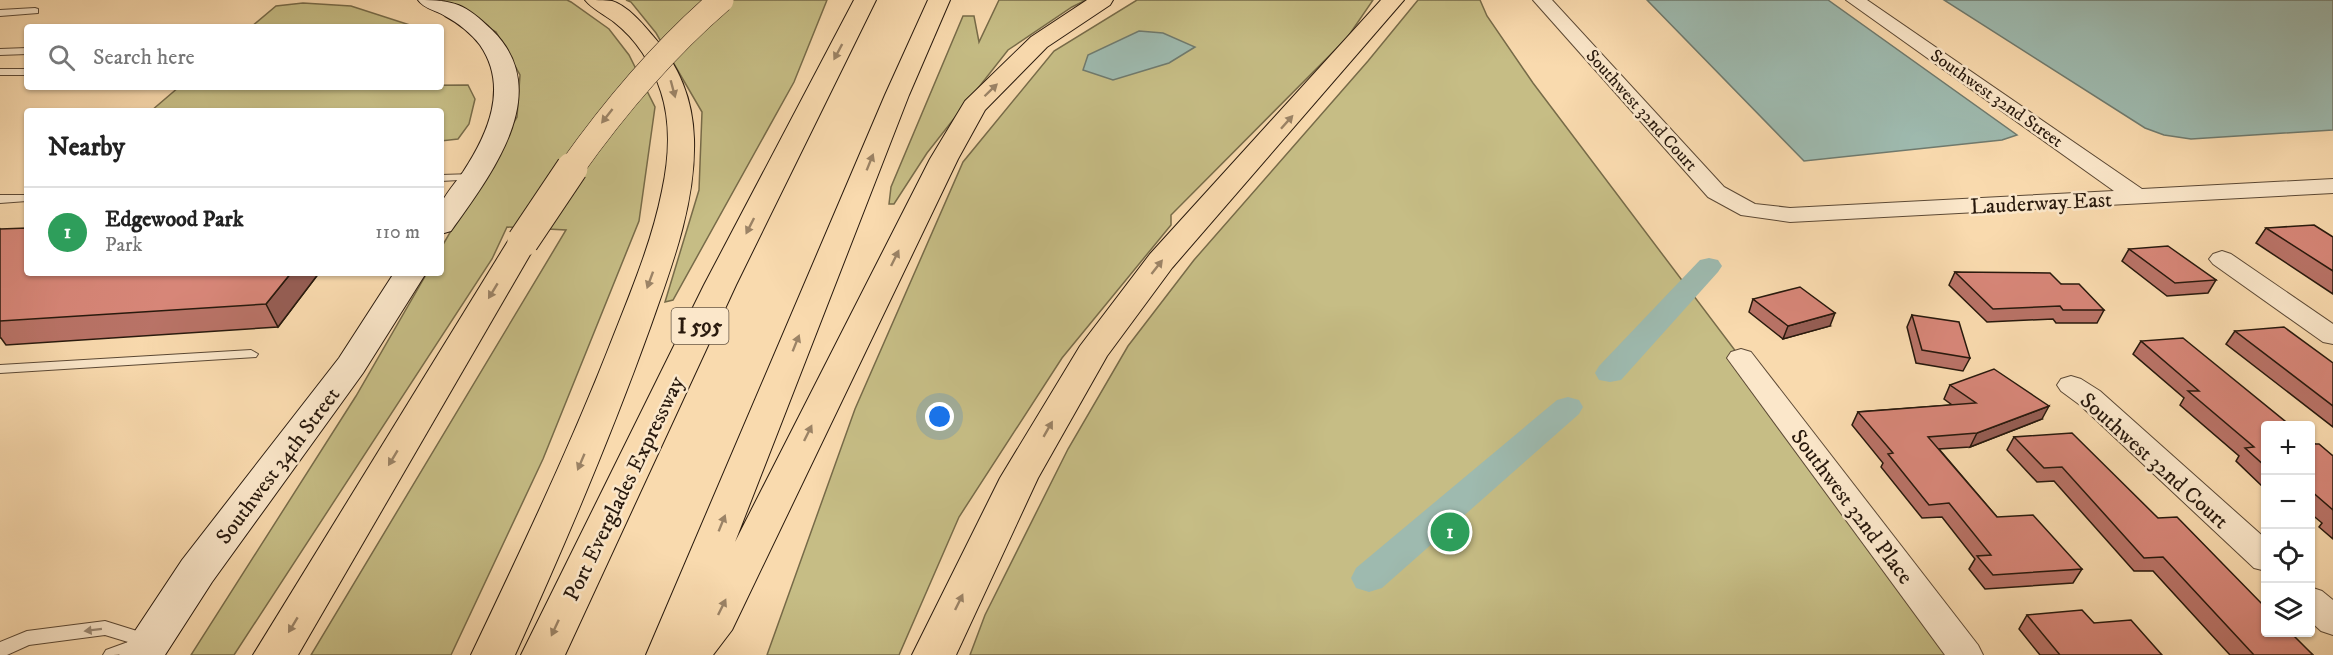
<!DOCTYPE html>
<meta charset="utf-8">
<style>
body{margin:0;font-family:"IM FELL DW Pica",serif;background:#f2f2f2;color:#222}
.controls{position:absolute;right:18px;bottom:18px;display:grid;overflow:hidden;border-radius:6px;box-shadow:0 2px 4px #0004}
.controls button{width:54px;height:54px;display:grid;place-items:center;padding:0;border:0;border-bottom:2px solid #e0e0e0;background:#fff;color:#222;font:30px sans-serif}
.you{position:absolute;left:940px;top:417px;width:21px;height:21px;margin:-15px;border:4px solid #fff;border-radius:50%;background:#1a73e8;box-shadow:0 0 0 9px #1a73e833}
.badge{display:grid;place-items:center;width:39px;height:39px;border-radius:50%;background:#8f2418;color:#fff;font-size:20px;font-weight:700}
.pin{position:absolute;translate:-50% -50%;border:3px solid #fff;box-shadow:0 2px 6px #0006}
.list{margin:0;padding:0;list-style:none}
h2{display:flex;justify-content:space-between;align-items:center;height:78px;margin:0;padding:0 24px;font-size:26px}
h2 small{font-size:20px;font-weight:400;color:#767676}
.list li{display:grid;grid-template-columns:39px 1fr auto;gap:18px;align-items:center;box-sizing:border-box;height:90px;padding:0 24px;border-top:2px solid #e0e0e0}
.list b{display:block;font-size:22px;white-space:nowrap}
.list p{margin:0;font-size:20px;white-space:nowrap;color:#767676}
.list em{font-size:20px;font-style:normal;color:#767676}
.icon{flex:none;width:33px;height:33px;fill:none;stroke:currentColor;stroke-width:2;stroke-linecap:round;stroke-linejoin:round}
.map{position:relative;flex:none;width:2333px;height:655px;overflow:hidden}
.search{position:absolute;background:#fff;box-shadow:0 2px 4px #0004;left:24px;top:24px;width:420px;height:66px;display:flex;align-items:center;gap:15px;box-sizing:border-box;padding:0 21px;border-radius:6px;color:#767676;font-size:22px}
.panel{position:absolute;background:#fff;box-shadow:0 2px 4px #0004;left:24px;top:108px;width:420px;height:168px;border-radius:6px}
.map>svg:first-child{display:block}
.green{fill:#c6bd85;stroke:#776b49;stroke-width:1.5}
.water{fill:#9ebaaf;stroke:#6f7a6e;stroke-width:1.5}
.lines{fill:none;stroke-linecap:round;stroke-linejoin:round}
.canal{fill:#9ebaaf;fill-rule:evenodd}
.lane-casing{stroke:#5c4935;stroke-width:2}
.street-casing{stroke:#5c4935;stroke-width:2}
.secondary-casing{stroke:#28190d;stroke-width:2}
.highway-casing{stroke:#28190d;stroke-width:2}
.lane{fill:#fbe7ca;fill-rule:evenodd}
.street{fill:#fbe7ca;fill-rule:evenodd}
.secondary{fill:#fbe7ca;fill-rule:evenodd}
.highway{fill:#f9daae;fill-rule:evenodd}
.highway-bridge-far1-casing{stroke:#28190d;stroke-width:26;stroke-linecap:butt}
.highway-bridge-casing{stroke:#28190d;stroke-width:33;stroke-linecap:butt}
.highway-bridge-far1{stroke:#f9daae;stroke-width:25}
.highway-bridge{stroke:#f9daae;stroke-width:31}
.wall{fill:#b97367;stroke:#28190d;stroke-width:1.5}
.shaded-wall{fill:#965e54;stroke:#28190d;stroke-width:1.5}
.building{fill:#d78678;stroke:#28190d;stroke-width:1.5}
.oneway{fill:#9b8366}
.oneway2{fill:#9c8a75}
.labels{text-anchor:middle;stroke-width:5;stroke-linejoin:round;paint-order:stroke}
.far-street-label{font-size:18px;fill:#28190d;stroke:#fbe7ca}
.shield{fill:#fbe7ca;stroke:#675746;stroke-width:1.5}
.shield-label{font-size:21px;font-weight:bold;fill:#28190d}
.street-label{font-size:22px;fill:#28190d;stroke:#fbe7ca}
</style>
<div class="map">
<svg width="2333" height="655" viewBox="0 0 2333 655">
<rect width="100%" height="100%" fill="#f9daae"/>
<filter id="stains"><feTurbulence type="fractalNoise" baseFrequency=".00333" numOctaves="4"/><feColorMatrix values="0 0 0 0 .2 0 0 0 0 .09 0 0 0 0 .02 0 0 0 .5 -.17"/></filter>
<radialGradient id="worn" r=".72"><stop offset=".6" stop-color="#630" stop-opacity="0"/><stop offset="1" stop-color="#630" stop-opacity=".3"/></radialGradient>
<!-- green -->
<g class="green">
<path d="M442,0h125l4,2 38,27 20,26 26,52 -16,114 -96,238 -92,196h-140l255,-425 -59,-3 -15,32 -258,396h-43l165,-259 71,-123h14v-25l76,-131 3,-42 -24,-43z"/>
<path d="M626,0h201l-33,82 -121,218 -8,2 34,-112 3,-78 -46,-79 -25,-31z"/>
<path d="M999,0h87l-14,7 -64,43 -81,103 -33,51h-5l2,-17 72,-171h11l5,26z"/>
<path d="M1137,0h236l-26,38 -176,177v10l-109,133 -103,159 -60,138h-132l88,-246 108,-247 91,-111z"/>
<path d="M1418,0h62l7,16 46,67 432,572h-995l15,-40 83,-166 60,-103 66,-86 174,-199z"/>
<path d="M303,3l48,3 65,21h-165l25,-21z"/>
<path d="M468,85l7,14 -6,25 -11,15 -17,2v-30h-290l28,-24z"/>
</g>
<!-- water -->
<g class="water">
<path d="M1647,0h181l189,135 -15,5 -198,21z"/>
<path d="M1944,0h389v130l-142,9 -27,-4 -19,-7z"/>
<path d="M1139,31l24,2 32,14 -26,16 -56,17 -30,-10 5,-15z"/>
</g>
<g class="lines">
<!-- canal -->
<g class="canal">
<path d="M1709,258l9,2 4,6 -4,6 -97,108 -11,2 -11,-2 -4,-7 4,-7 101,-106z"/>
<path d="M1568,397l11,3 4,7 -4,7 -197,174 -13,4 -13,-4 -5,-10 5,-10 201,-168z"/>
</g>
<defs>
<g id="lane">
<path d="M35,8l3,1v4l-38,3v-6z"/>
<path d="M27,48v6l-27,1v-6z"/>
<rect x="0" y="69" width="27" height="6"/>
<path d="M473,174l6,3 -2,2 -36,2v-6z"/>
<path d="M0,195h27v6l-27,2z"/>
<path d="M251,350l7,4 -2,3 -256,16v-8z"/>
<path d="M105,621l48,15 3,5c-9,14 -36,14 -53,14l3,-5 22,-8 -23,-7 -76,10 -22,10h-7v-13l27,-11z"/>
</g>
<g id="street">
<path d="M1533,0h19l172,187 31,17 35,4 324,-17 -268,-191h21l275,189 191,-10v14l-543,29 -49,-7 -33,-18z"/>
<path d="M2222,251l9,3 102,70v20l-10,-2 -110,-78 -4,-5 4,-5z"/>
<path d="M1741,349l10,3 227,293 5,10h-38l-218,-297 4,-6z"/>
<path d="M2071,376l10,3 19,12 166,148v32l-12,-3 -174,-163 -19,-14 -4,-6 4,-6z"/>
<path d="M2310,587l12,4 11,9v35l-12,-4 -11,-10z"/>
</g>
<g id="secondary">
<path d="M418,0c37,0 47,4 74,30 64,62 -2,146 -41,201l-10,3c0,-9 -3,-24 1,-32 5,-10 14,-20 21,-30 25,-38 46,-85 17,-127 -9,-12 -22,-22 -35,-29 -9,-6 -21,-7 -27,-16z"/>
<path d="M394,273h32l-63,100 -151,209 -47,73h-46l63,-95 157,-202z"/>
</g>
<g id="highway">
<path d="M585,0c8,0 20,0 27,1 16,5 31,23 41,35 26,29 40,64 41,103 2,65 -23,129 -44,189 -40,111 -86,219 -135,327h-44c50,-105 100,-210 142,-318 19,-48 39,-96 49,-146 7,-32 9,-68 -1,-99 -9,-28 -24,-52 -47,-70 -9,-7 -22,-13 -29,-22z"/>
<path d="M854,0h22l-140,285 -171,370h-44l183,-370z"/>
<path d="M928,0h22l-41,95 -174,447 195,-383 35,-58 66,-64 56,-37h26l-3,5 -63,42 -62,63 -27,49 -226,471 -19,25h-67l239,-560z"/>
<path d="M1381,0h23l-232,268 -65,88 -69,122 -82,177h-44l88,-177 80,-132 70,-92z"/>
<path d="M523,232l11,3 4,6 -240,414h-45l255,-414 4,-6z"/>
</g>
</defs>
<!-- lane casing -->
<use href="#lane" class="lane-casing"/>
<!-- street casing -->
<use href="#street" class="street-casing"/>
<!-- secondary casing -->
<use href="#secondary" class="secondary-casing"/>
<!-- highway casing -->
<use href="#highway" class="highway-casing"/>
<!-- lane -->
<use href="#lane" class="lane"/>
<!-- street -->
<use href="#street" class="street"/>
<!-- secondary -->
<use href="#secondary" class="secondary"/>
<!-- highway -->
<use href="#highway" class="highway"/>
<defs>
<path id="highway-bridge-far1" d="M571,169c44,-62 92,-119 150,-169"/>
<path id="highway-bridge" d="M523,241l49,-73"/>
</defs>
<!-- highway-bridge-far1 casing -->
<use href="#highway-bridge-far1" class="highway-bridge-far1-casing"/>
<!-- highway-bridge casing -->
<use href="#highway-bridge" class="highway-bridge-casing"/>
<!-- highway-bridge-far1 -->
<use href="#highway-bridge-far1" class="highway-bridge-far1"/>
<!-- highway-bridge -->
<use href="#highway-bridge" class="highway-bridge"/>
</g>
<!-- wall -->
<g class="wall">
<path d="M2266,228l67,9v57l-77,-51z"/>
<path d="M0,229l27,44h292l-41,54 -272,18 -5,-7h-1z"/>
<path d="M2129,249l87,31 -8,13 -41,3 -45,-35z"/>
<path d="M1955,272l106,12 43,26 -7,13h-41l-3,-4 -66,3 -38,-37z"/>
<path d="M1753,299l77,27 -47,13 -34,-27z"/>
<path d="M1912,315l58,43 -7,13 -47,-8 -9,-36z"/>
<path d="M2235,331l98,32v64l-107,-83z"/>
<path d="M2141,341l124,85v61h-2l-27,-26 3,-5 -59,-51 4,-7 -51,-44z"/>
<path d="M1950,385l92,34 -72,28 -31,2 58,68 85,52 -9,14 -88,6 -16,-20 6,-10 -33,-42 -20,1 -41,-51 2,-4 -31,-38 6,-13 94,-7 -8,-6z"/>
<path d="M2014,437l144,81 155,137h-83l-77,-84h-19l-80,-90 -17,1 -30,-32z"/>
<path d="M2310,441l23,15v83l-14,-12 3,-4 -12,-10z"/>
<path d="M2027,615l67,8 68,32h-122l-21,-26z"/>
</g>
<!-- shaded-wall -->
<g class="shaded-wall">
<path d="M291,273h28l-41,54 -12,-23z"/>
<path d="M1835,313l-5,13 -47,13 5,-13z"/>
<path d="M2049,406l-7,13 -72,28 7,-14z"/>
</g>
<!-- building -->
<g class="building">
<path d="M2314,225l19,12v34l-67,-43z"/>
<path d="M27,228v45h264l-25,31 -266,17v-92z"/>
<path d="M2168,246l48,34 -41,3 -46,-34z"/>
<path d="M1955,272l95,1 11,11h18l25,26h-41l-3,-4 -67,3z"/>
<path d="M1800,287l35,26 -47,13 -35,-27z"/>
<path d="M1912,315l47,7 11,36 -48,-8z"/>
<path d="M2284,327l49,36v43l-98,-75z"/>
<path d="M2183,338l108,88h-26v40l-20,-18 9,-1 -66,-56h11l-58,-50z"/>
<path d="M1994,369l55,37 -72,27 -49,4 69,80 36,-2 49,54 -89,6 -16,-19 14,-1 -42,-52 -20,2 -41,-51 5,-1 -35,-41 118,-9 -26,-18z"/>
<path d="M2072,433l86,85 19,-1 88,90v26h26l22,22h-59l-91,-98 -19,1 -82,-91 -18,1 -30,-31z"/>
<path d="M2310,441l5,3h4l14,12v54l-23,-20z"/>
<path d="M2082,610l12,13 37,-3 31,35h-102l-33,-40z"/>
</g>
<!-- one-way arrows -->
<defs><path id="oneway-solid" d="M-6-.8H1V-3.2L6.5 0L1 3.2V.8H-6Z" transform="scale(1.5)"/></defs>
<g class="oneway">
<use href="#oneway-solid" transform="translate(838 52) rotate(118)"/>
<use href="#oneway-solid" transform="translate(673 89) rotate(75)"/>
<use href="#oneway-solid" transform="translate(991 90) rotate(-44)"/>
<use href="#oneway-solid" transform="translate(607 116) rotate(128)"/>
<use href="#oneway-solid" transform="translate(1287 122) rotate(-48)"/>
<use href="#oneway-solid" transform="translate(870 162) rotate(-68)"/>
<use href="#oneway-solid" transform="translate(750 226) rotate(117)"/>
<use href="#oneway-solid" transform="translate(895 258) rotate(-64)"/>
<use href="#oneway-solid" transform="translate(1157 267) rotate(-52)"/>
<use href="#oneway-solid" transform="translate(650 280) rotate(110)"/>
<use href="#oneway-solid" transform="translate(493 291) rotate(121)"/>
<use href="#oneway-solid" transform="translate(796 343) rotate(-68)"/>
<use href="#oneway-solid" transform="translate(1048 429) rotate(-60)"/>
<use href="#oneway-solid" transform="translate(808 433) rotate(-64)"/>
<use href="#oneway-solid" transform="translate(393 458) rotate(121)"/>
<use href="#oneway-solid" transform="translate(581 462) rotate(113)"/>
<use href="#oneway-solid" transform="translate(722 523) rotate(-68)"/>
<use href="#oneway-solid" transform="translate(959 602) rotate(-64)"/>
<use href="#oneway-solid" transform="translate(722 607) rotate(-64)"/>
<use href="#oneway-solid" transform="translate(293 625) rotate(121)"/>
<use href="#oneway-solid" transform="translate(555 628) rotate(115)"/>
</g>
<use class="oneway2" href="#oneway-solid" transform="translate(93 630) rotate(173)"/>
<g class="labels">
<!-- far-street labels -->
<g class="far-street-label">
<text transform="translate(1997 98) rotate(35)" y="6">Southwest 32nd Street</text>
<text transform="translate(1642 110) rotate(48)" y="6">Southwest 32nd Court</text>
</g>
<!-- shield labels -->
<rect class="shield" x="671.5" y="308" width="57" height="36" rx="4.5"/>
<g class="shield-label">
<text x="700" y="333">I 595</text>
</g>
<!-- street labels -->
<g class="street-label">
<text transform="translate(2041 202) rotate(-3)" y="8">Lauderway East</text>
<text transform="translate(2155 460) rotate(42)" y="8">Southwest 32nd Court</text>
<text transform="translate(277 465) rotate(-53)" y="8">Southwest 34th Street</text>
<text transform="translate(623 488) rotate(-64)" y="8">Port Everglades Expressway</text>
<text transform="translate(1853 506) rotate(53)" y="8">Southwest 32nd Place</text>
</g>
</g>
<rect width="100%" height="100%" filter="url(#stains)"/>
<rect width="100%" height="100%" fill="url(#worn)"/>
</svg>
<div class="controls">
<button>+</button>
<button>−</button>
<button><svg class="icon" aria-label="locate" viewBox="0 0 24 24"><circle cx="12" cy="12" r="6"/><path d="M12 2v4M12 18v4M2 12h4M18 12h4"/></svg></button>
<button><svg class="icon" aria-label="layers" viewBox="0 0 24 24"><path d="M12 4l9 5-9 5-9-5zM3 14l9 5 9-5"/></svg></button>
</div>
<div class="you"></div>
<div class="pin badge" style="left:1450px;top:532px;background:#2e9e5b">1</div>
<div class="search"><svg class="icon" aria-label="search" viewBox="0 0 24 24"><circle cx="10" cy="10" r="6"/><path d="M15 15l6 6"/></svg>Search here</div>
<section class="panel">
<h2>Nearby<small></small></h2>
<ul class="list">
<li><span class="badge" style="background:#2e9e5b">1</span><div><b>Edgewood Park</b><p>Park</p></div><em>110 m</em></li>
</ul>
</section>
</div>
